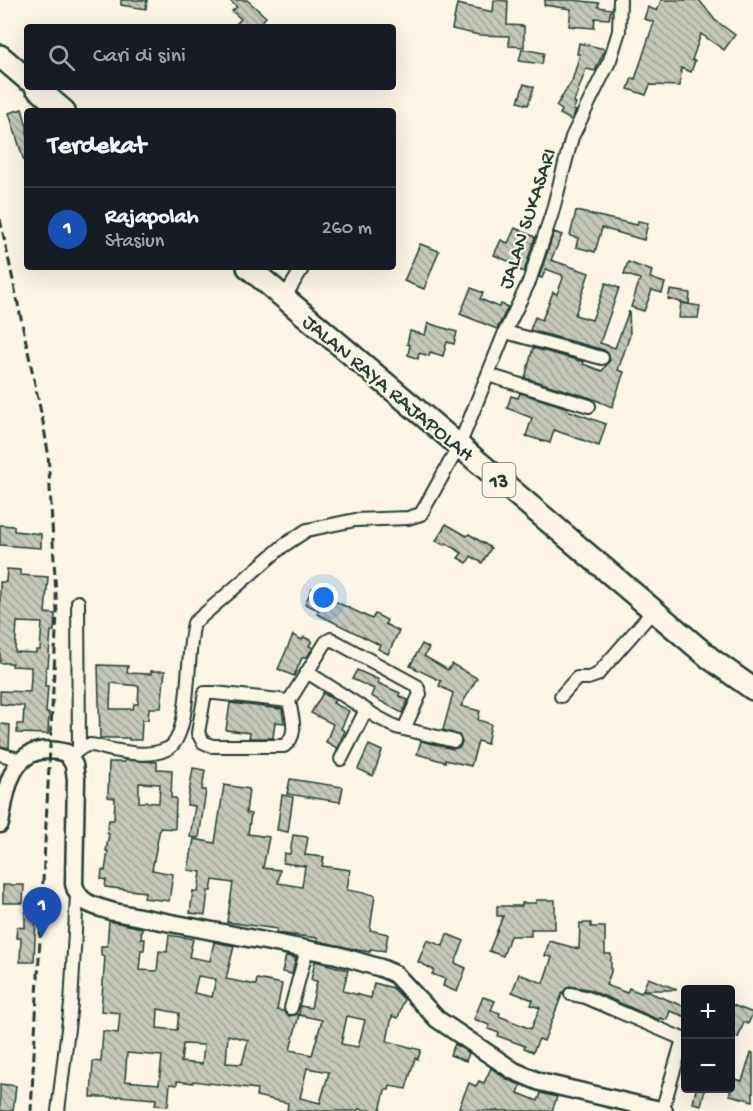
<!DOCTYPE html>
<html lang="id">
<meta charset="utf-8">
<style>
body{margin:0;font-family:"Gochi Hand",sans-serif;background:#242831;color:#f1f3f6}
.controls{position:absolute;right:18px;bottom:18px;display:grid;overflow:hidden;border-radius:6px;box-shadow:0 6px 24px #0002}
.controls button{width:54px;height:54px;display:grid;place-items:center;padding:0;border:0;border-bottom:2px solid #363941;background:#171b24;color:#f1f3f6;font:30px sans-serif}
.you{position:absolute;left:324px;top:598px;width:21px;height:21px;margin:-15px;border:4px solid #fff;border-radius:50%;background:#1a73e8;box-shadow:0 0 0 9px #1a73e833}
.badge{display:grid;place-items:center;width:39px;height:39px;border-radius:50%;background:#0f766e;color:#fff;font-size:20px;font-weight:700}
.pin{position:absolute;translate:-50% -50px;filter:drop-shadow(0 2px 3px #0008)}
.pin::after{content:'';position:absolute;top:32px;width:21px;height:18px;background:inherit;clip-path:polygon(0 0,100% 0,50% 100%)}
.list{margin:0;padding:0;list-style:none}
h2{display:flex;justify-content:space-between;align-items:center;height:78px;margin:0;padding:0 24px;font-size:26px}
h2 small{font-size:20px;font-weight:400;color:#9ea1a6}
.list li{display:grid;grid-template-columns:39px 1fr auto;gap:18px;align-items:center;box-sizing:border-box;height:84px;padding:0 24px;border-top:2px solid #363941}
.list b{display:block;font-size:22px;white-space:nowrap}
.list p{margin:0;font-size:20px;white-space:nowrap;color:#9ea1a6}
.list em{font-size:20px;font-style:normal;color:#9ea1a6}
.icon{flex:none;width:33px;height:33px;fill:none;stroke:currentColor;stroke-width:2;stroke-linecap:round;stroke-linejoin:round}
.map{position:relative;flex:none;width:753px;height:1111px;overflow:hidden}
.search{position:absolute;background:#171b24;box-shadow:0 6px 24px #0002;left:24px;top:24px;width:372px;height:66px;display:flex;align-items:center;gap:15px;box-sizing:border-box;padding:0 21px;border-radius:6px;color:#9ea1a6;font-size:22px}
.panel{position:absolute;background:#171b24;box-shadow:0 6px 24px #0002;left:24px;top:108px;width:372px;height:162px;border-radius:6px}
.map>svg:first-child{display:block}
.building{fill:url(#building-back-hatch);stroke:#1f3d34;stroke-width:1.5;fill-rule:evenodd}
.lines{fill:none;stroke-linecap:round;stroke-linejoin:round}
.street-casing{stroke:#1f3d34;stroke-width:16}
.secondary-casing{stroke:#1f3d34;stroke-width:21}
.highway-casing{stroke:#1f3d34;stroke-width:26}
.street{stroke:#fcf5e5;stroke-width:12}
.secondary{stroke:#fcf5e5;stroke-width:16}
.highway{stroke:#fcf5e5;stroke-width:21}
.rail{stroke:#1f3d34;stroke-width:3;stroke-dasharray:9 4.5;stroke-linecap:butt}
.labels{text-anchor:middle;stroke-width:4.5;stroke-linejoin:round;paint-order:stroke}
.shield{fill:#fcf5e5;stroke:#617469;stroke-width:1.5}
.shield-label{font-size:20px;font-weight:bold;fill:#1f3d34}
.street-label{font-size:21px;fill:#1f3d34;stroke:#fcf5e5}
</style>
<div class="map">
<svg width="753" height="1111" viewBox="0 0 753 1111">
<defs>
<pattern id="building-back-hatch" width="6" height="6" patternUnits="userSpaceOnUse" patternTransform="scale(1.5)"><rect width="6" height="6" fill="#c5c7b9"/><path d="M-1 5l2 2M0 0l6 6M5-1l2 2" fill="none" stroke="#9fa397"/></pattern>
</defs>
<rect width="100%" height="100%" fill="#fcf5e5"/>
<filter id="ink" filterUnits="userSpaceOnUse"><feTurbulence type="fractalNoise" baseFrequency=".0167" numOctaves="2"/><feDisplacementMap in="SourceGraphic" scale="12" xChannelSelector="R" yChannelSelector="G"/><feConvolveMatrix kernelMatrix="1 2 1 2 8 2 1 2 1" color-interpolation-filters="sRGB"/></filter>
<g filter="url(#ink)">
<!-- building -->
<g class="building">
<path d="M121,0h26l-1,9 -25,-4z"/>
<path d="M229,0h18l19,17 -9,10h-24l8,-8 -9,-8 5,-4z"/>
<path d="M494,0l14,1 -1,24 17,1v21l-15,-1v-10l-30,-1 -27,-6 5,-25 36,8z"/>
<path d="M545,0h27l27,3 -1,4 13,2 -2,10 -14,-1 -1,10 -25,-2 2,-17 -27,-4z"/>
<path d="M661,0h38l16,20 20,15 -11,15 -23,-16 -9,26 3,1 -4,11 -10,-4 -1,18 -30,-1 -4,10 -18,-6 4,-11 3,1 19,-57 -10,-3 4,-12 9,4z"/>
<path d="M579,43l26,6 -10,22 -9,-2 -12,33 2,2 -3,6 3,1 -5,9 -11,-6 2,-4 -6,-4 16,-25 8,-27h-3z"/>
<path d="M522,49l22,4 -2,11 -23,-3z"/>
<path d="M524,84l10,3 -6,18 -10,-3z"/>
<path d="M22,109l5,17v38h-2l-16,-51z"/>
<path d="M576,211l61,14 1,-4 10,2 -4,17 -42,-12 -7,24 -19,-5 2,-9 -8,-2z"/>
<path d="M515,228l20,9 -11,35 -13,-5 2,-4 -19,-8 7,-15 7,3z"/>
<path d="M554,232l8,3 -11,25 38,13 -14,42 17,5 14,-37 13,5 -19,55 15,5 14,-37 1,24 -12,35 6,2 -12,35 -21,-9 -66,-20 8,-30 51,14 -1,2 19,7 8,-11 -2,-7 -4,-3 -74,-20 5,-13 7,3 11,-28 4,2 6,-16 -1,-3 -16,-6 -4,9 -3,-1z"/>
<path d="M420,244l19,7 -15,38 -20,-8z"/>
<path d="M628,262l24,9 -2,7 15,5 -3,10 -10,-3 -8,21 -13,-4 9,-28 -16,-5z"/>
<path d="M471,288l12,5 -3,6 19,8 2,-3 7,3 -11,22 -37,-15z"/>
<path d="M670,290l20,3 -1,11 -21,-5z"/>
<path d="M681,303l19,3 -2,12h-19z"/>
<path d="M428,323l29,9 -3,12 -7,-2 -4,14 -13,-4 -1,4 -10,-3 -1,6 -10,-4 2,-10 -3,-1 3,-13 15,4z"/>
<path d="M520,393l48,15 -1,2 39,14 -7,22 -45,-16 -4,13 -24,-7 6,-18 -25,-10 4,-12 7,2z"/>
<path d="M446,524l21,12 2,-2 22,14 -9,15 -11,-7 -4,7 -9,-5 4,-5 -16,-10 -2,2 -8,-4z"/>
<path d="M0,525l14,1v5l27,3v14l-41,-3z"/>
<path d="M7,569l13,1v5l28,2 -3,36 10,1 -1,17h-3l-3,36h-2l-1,19h3l-2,27h3l-1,21 -31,-1v-9h6l1,-18 -24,-2v-13l30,1 1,-15v-10l-19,-1v-3h-12v-81h6zM17,622l25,1 -2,27h-4v3l-21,-1z"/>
<path d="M312,588l15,6 -1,3 46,22 3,-5 12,6 -2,4 14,7 -11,23 -10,-5 2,-4 -63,-31 2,-4 -14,-6z"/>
<path d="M293,635l9,5 2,-3 8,4 -3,5 4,2 -6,9 -5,1 -8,18 -16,-7z"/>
<path d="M422,644l7,4 -5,8 24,14 4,-6 25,14 -16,28 19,5 -2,9 13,4 -4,20 -9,-3 -7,25 -26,-6v2l-28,-8 4,-13 32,8 7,-2 2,-5 -3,-7 -16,-5 10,-37 -14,-7 2,-5 -31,-15z"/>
<path d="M98,665l30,1 -1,7 24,1v-3h14l-4,37h-12l-1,12h-6l-1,20h-12v-2h-29zM111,683l28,3 -1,18h-4l-1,5h-23z"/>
<path d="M357,670l22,10 -1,3 22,10 -1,3 9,4 -6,13 -31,-17 3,-7 -22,-10z"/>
<path d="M323,693l12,7 -2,3 16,8 -8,18 4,2 -8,17 -11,-6 7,-18 -22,-11z"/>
<path d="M230,703l52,6 2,14 -9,-1 -2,16h-24l1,-5 -24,-3z"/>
<path d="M0,724l10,1 -1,23 -9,-2z"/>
<path d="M369,745l13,6 -9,25 -15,-7z"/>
<path d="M125,760l32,2v7l15,1 -1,28h5l-1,31 -15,-1 -8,42 21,4 -4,27 -25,-3 1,-6 -40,-5 1,-7 -5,-1 1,-9 3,1 3,-20h-2l3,-17 -2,-1 2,-13h5l1,-22 -7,-1 1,-35h15zM139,783l21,1 -1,19 -20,-1z"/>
<path d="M193,768l12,2 -3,20h4l-7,48 -9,-1 5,-31 -8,-1z"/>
<path d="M290,779l53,8 -3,15 -53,-8z"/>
<path d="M224,785l25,4 -3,24 5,1 -3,20 21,3 -6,31 17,2 -2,13 24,4 3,-21 -22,-3 1,-10 6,1 3,-19 15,2 -3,18 19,2 -2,9 28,4 -3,20 28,5 -5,35 18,4 -3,17 -15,-2v3l-12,-2 -40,-9v-3l-42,-5 1,-4 -50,-7 6,-39 -20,-3 -2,11h-3l-3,24 -15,-2 3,-22 5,1 3,-20 -13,-2 6,-31 21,4z"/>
<path d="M282,795l11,2 -5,35 -11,-2z"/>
<path d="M3,885h21l-1,18h-20z"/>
<path d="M536,900h19v29h-24v7h-21l-7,20 -14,-5 14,-35h-6v-10h25v-3h14z"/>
<path d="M25,912h11l-2,50h-14l1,-24h-5l1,-11 8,1z"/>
<path d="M109,921l33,7 -1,11h4l-1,11h-3l-2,20 18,1 2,-20 8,1 2,-17 24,4 -4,18 21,4 4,-19 20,4 -8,33 30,6 1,-6 25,5 -5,26 7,1 5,5 10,-2 1,-8 11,2 6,-27 -6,-1 4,-19 33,9 -5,21 28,7 3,-15 19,5 11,11 -6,19 -6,-2 -5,25 34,9 -3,9 -3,-1 -9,31 -16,-3 -1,4h-4l-5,21 -22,-2 -1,2h-70l1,-8 -32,-7 1,-7 -64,-8v2l-16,-2v4l-7,-1 -2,22 -13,-1 1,-6 -38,-3v1h-27l2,-36 8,1 2,-31 15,2 2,-20 -19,-2 4,-55 -4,-1v-9h6zM198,976l18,3 -4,18 -18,-4zM158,1009l21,4 -2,17 -20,-2zM299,1015l23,5 -10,35 -22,-5zM347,1016l18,4 -7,27 -17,-3zM228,1035l20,5 -6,24 -16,-1zM183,1044l21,1 -2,19 -21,-2zM127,1053l35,3 -3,28 -34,-3zM307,1068l22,4 -9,31 -20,-5z"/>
<path d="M580,923h11v4h14v27h6v18l-5,13 21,8 2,-5 12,5 2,-3 43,17v10l-16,-6 -3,9 -7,-2 -1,2 -71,-31 -19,-3 -6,6 -19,49 -5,-2 -6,13 -9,-4 1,-2 -27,-10 1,-3 -11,-4 1,-4 -15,-6 9,-22 12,4 -4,9 9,3 -1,3 32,13 9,-21 -9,-3 2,-5 -21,-8 7,-18 24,9 9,-26 -7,-1 4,-15 30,8z"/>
<path d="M447,934l17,7 -9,22 11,5 -9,24 -14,-6 2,-7 -13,-5 2,-4 -16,-8 9,-22 16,6z"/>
<path d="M286,956l10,2 -4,16 -10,-2z"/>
<path d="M648,978l28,11v1h-33z"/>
<path d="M730,1004l23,9 -5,11 -4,-2 -6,16 -8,-3z"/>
<path d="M455,1044l14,9 -3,8 -16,-6z"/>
<path d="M751,1053h2v48l-23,-6v-18l12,4z"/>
<path d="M491,1068l17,12 13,5 -3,8 20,8 3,-8 16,4 -5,14h-83l-10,-4 10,-24 7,3 3,-5 5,2z"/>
<path d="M0,1084l16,2 -3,25h-13z"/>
<path d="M696,1089h9l-4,16 -8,-2z"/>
</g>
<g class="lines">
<defs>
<g id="street">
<path d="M284,298l19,-31"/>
<path d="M505,332l97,26"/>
<path d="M488,375l101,31"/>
<path d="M78,602l1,147"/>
<path d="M307,672l70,45 19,10 58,14"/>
<path d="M561,696l16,-18h11l9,-3 56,-64"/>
<path d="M289,701l-74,-8h-10l-7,40 5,9 9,4h72c15,-11 8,-28 5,-45l37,-59 5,-3 86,47 3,8 -16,35"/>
<path d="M0,754l21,6"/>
<path d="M71,757c5,-5 11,-12 19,-12 7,0 16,4 23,5 17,3 37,7 54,-1 25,-10 19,-100 27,-126l89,-77 24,-16 48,-10 53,-2 13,-4 38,-68 46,-114 24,-50 23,-69 20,-76 38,-77 9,-29 1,-31"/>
<path d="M341,759l25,-49"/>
<path d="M571,994l14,3 98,42 -21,72"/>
<path d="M291,1008l16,-59"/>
<path d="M58,1111l13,-107 6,-109"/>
</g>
<path id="secondary" d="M0,824c7,-42 13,-85 67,-71l7,12 2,14 -2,105c4,20 23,23 40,28l223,43 44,13 14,6 42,45 77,52 26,11 124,29"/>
<g id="highway">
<path d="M0,56l27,23"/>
<path d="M36,87l28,24"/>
<path d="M248,267l463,392 42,30"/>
</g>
</defs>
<!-- street casing -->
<use href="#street" class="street-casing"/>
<!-- secondary casing -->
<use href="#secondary" class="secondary-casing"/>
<!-- highway casing -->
<use href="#highway" class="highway-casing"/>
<!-- street -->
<use href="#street" class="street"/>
<!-- secondary -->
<use href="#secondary" class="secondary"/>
<!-- highway -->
<use href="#highway" class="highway"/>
<!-- rail -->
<path class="rail" d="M0,219l43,203 5,30 9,161 -26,498"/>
</g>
</g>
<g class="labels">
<!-- shield labels -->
<rect class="shield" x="482.5" y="463" width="33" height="34" rx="4.5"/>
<g class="shield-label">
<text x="499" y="487">13</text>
</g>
<!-- street labels -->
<g class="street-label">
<text transform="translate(526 218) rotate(-72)" y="7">JALAN SUKASARI</text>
<text transform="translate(389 387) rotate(40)" y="7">JALAN RAYA RAJAPOLAH</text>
</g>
</g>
</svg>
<div class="controls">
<button>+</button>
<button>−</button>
</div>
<div class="you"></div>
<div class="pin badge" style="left:42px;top:937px;background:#1a4fb4">1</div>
<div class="search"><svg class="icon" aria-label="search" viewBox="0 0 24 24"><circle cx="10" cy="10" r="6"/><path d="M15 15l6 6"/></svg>Cari di sini</div>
<section class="panel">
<h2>Terdekat<small></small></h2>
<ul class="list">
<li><span class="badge" style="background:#1a4fb4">1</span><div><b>Rajapolah</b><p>Stasiun</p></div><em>260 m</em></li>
</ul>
</section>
</div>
